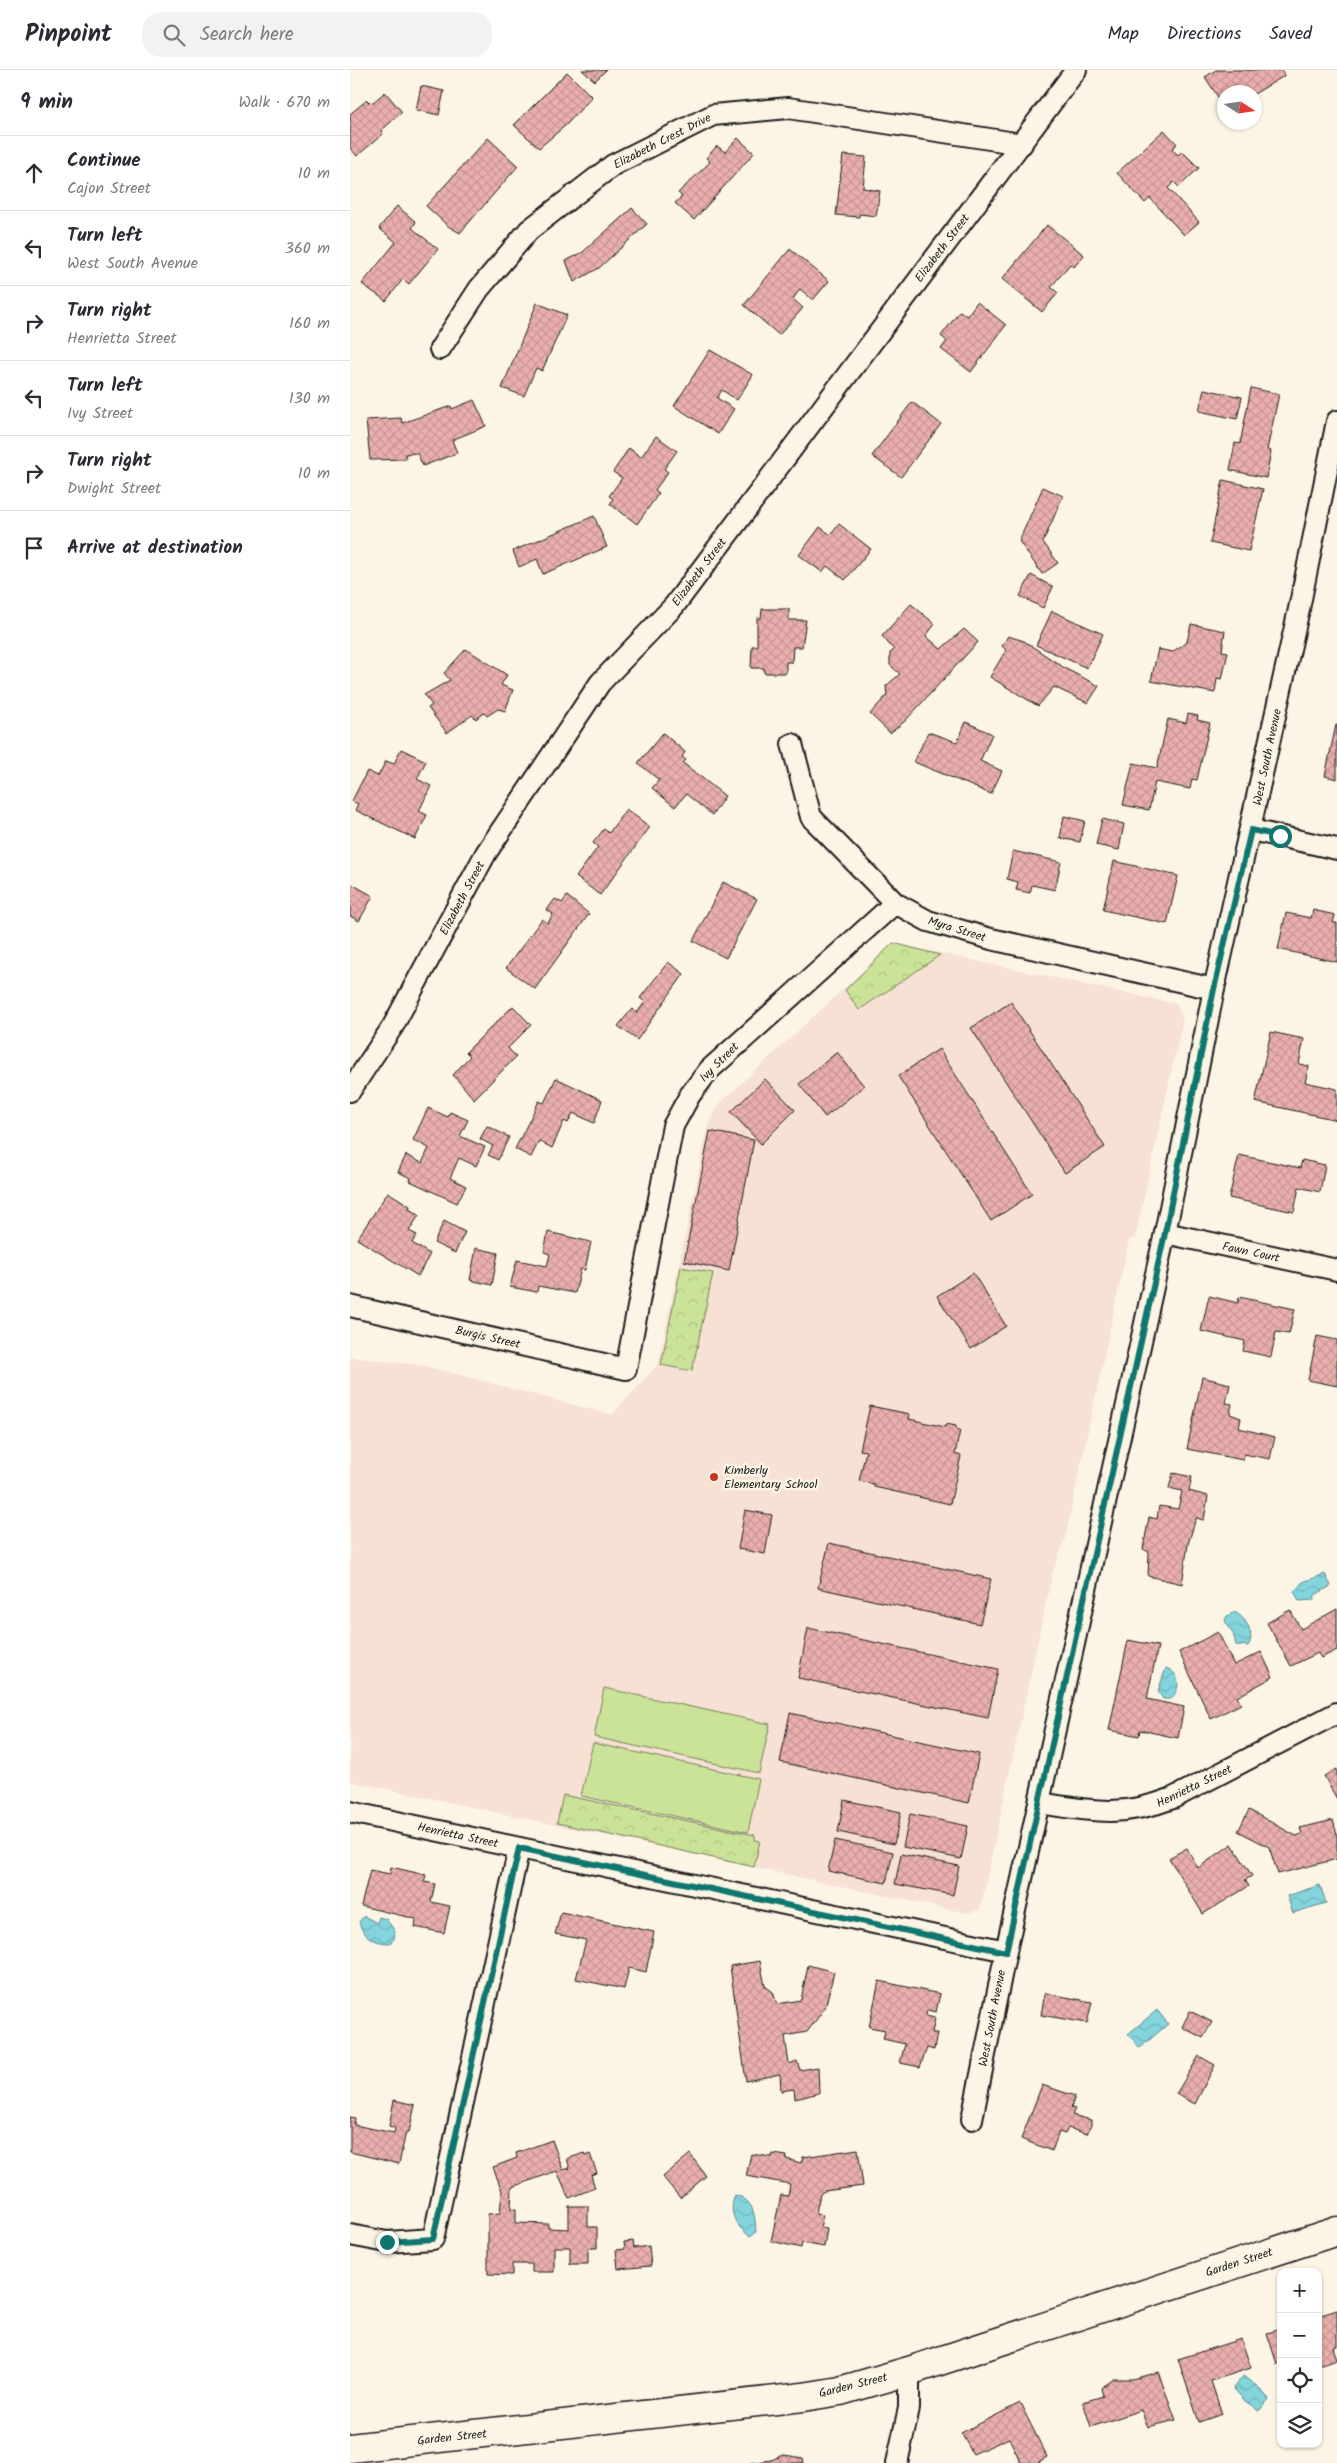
<!DOCTYPE html>
<meta charset="utf-8">
<style>
body{margin:0;font-family:Kalam,sans-serif;background:#f2f2f3;color:#2b2b33}
.controls{position:absolute;right:15px;bottom:15px;display:grid;overflow:hidden;border-radius:10px;box-shadow:0 1px 4px #0004}
.controls button{width:45px;height:45px;display:grid;place-items:center;padding:0;border:0;border-bottom:1px solid #e1e1e2;background:#fff;color:#2b2b33;font:25px sans-serif}
.compass{position:absolute;left:867px;top:15px;width:45px;height:45px;border-radius:50%;background:#fff;box-shadow:0 1px 4px #0004;rotate:102deg}
.stop{position:absolute;width:15px;height:15px;margin:-11px;border:4px solid #0f766e;border-radius:50%;background:#fff}
.stop.end{background:#0f766e;border-color:#fff;box-shadow:0 1px 5px #0008}
.list{margin:0;padding:0;list-style:none}
h2{display:flex;justify-content:space-between;align-items:center;height:65px;margin:0;padding:0 20px;font-size:21px}
h2 small{font-size:16px;font-weight:400;color:#7c7c81}
.list li{display:grid;grid-template-columns:32px 1fr auto;gap:15px;align-items:center;box-sizing:border-box;height:75px;padding:0 20px;border-top:1px solid #e1e1e2}
.list b{display:block;font-size:19px;white-space:nowrap}
.list p{margin:0;font-size:16px;white-space:nowrap;color:#7c7c81}
.list em{font-size:16px;font-style:normal;color:#7c7c81}
.icon{flex:none;width:28px;height:28px;fill:none;stroke:currentColor;stroke-width:2;stroke-linecap:round;stroke-linejoin:round}
.map{position:relative;flex:none;width:987px;height:2393px;overflow:hidden}
header{display:flex;align-items:center;gap:30px;box-sizing:border-box;height:70px;padding:0 25px;background:#fff;border-bottom:1px solid #e1e1e2}
header strong{font-size:24px}
nav{display:flex;gap:28px;margin-inline-start:auto;font-size:18px}
.search{width:350px;height:45px;background:#f2f2f3;display:flex;align-items:center;gap:12px;box-sizing:border-box;padding:0 18px;border-radius:20px;color:#7c7c81;font-size:19px}
main{display:flex}
aside{flex:1;background:#fff}
.map>svg:first-child{display:block}
.built{fill:#f7e0d4}
.park{fill:url(#park-crowns);stroke:#74805a}
.pitch{fill:#cbe398;stroke:#74805a}
.water{fill:url(#water-waves);stroke:#5a8a90}
.building{fill:url(#building-cross-hatch);stroke:#1c1c1c}
.lines{fill:none;stroke-linecap:round;stroke-linejoin:round}
.street-casing{stroke:#1c1c1c;stroke-width:24}
.secondary-casing{stroke:#1c1c1c;stroke-width:31}
.street{stroke:#fcf5e5;stroke-width:20}
.secondary{stroke:#fcf5e5;stroke-width:28}
.route{stroke:#0f766e;stroke-width:6}
.poi-dot{fill:#c8321e;stroke:#fcf5e5;stroke-width:2}
.labels{text-anchor:middle;stroke-width:5;stroke-linejoin:round;paint-order:stroke}
.street-label{font-size:12px;fill:#1c1c1c;stroke:#fcf5e5}
.poi-label{font-size:12px;fill:#1c1c1c;stroke:#fcf5e5;text-anchor:start}
</style>
<header>
<strong>Pinpoint</strong>
<div class="search"><svg class="icon" aria-label="search" viewBox="0 0 24 24"><circle cx="10" cy="10" r="6"/><path d="M15 15l6 6"/></svg>Search here</div>
<nav><a>Map</a><a>Directions</a><a>Saved</a></nav>
</header>
<main>
<aside>
<h2>9 min<small>Walk · 670 m</small></h2>
<ul class="list">
<li><svg class="icon" aria-label="ahead" viewBox="0 0 24 24"><path d="M12 20V5M6 11l6-6 6 6"/></svg><div><b>Continue</b><p>Cajon Street</p></div><em>10 m</em></li>
<li><svg class="icon" aria-label="left" viewBox="0 0 24 24"><path d="M17 20v-9H6M10 6l-5 5 5 5"/></svg><div><b>Turn left</b><p>West South Avenue</p></div><em>360 m</em></li>
<li><svg class="icon" aria-label="right" viewBox="0 0 24 24"><path d="M7 20v-9h11M14 6l5 5-5 5"/></svg><div><b>Turn right</b><p>Henrietta Street</p></div><em>160 m</em></li>
<li><svg class="icon" aria-label="left" viewBox="0 0 24 24"><path d="M17 20v-9H6M10 6l-5 5 5 5"/></svg><div><b>Turn left</b><p>Ivy Street</p></div><em>130 m</em></li>
<li><svg class="icon" aria-label="right" viewBox="0 0 24 24"><path d="M7 20v-9h11M14 6l5 5-5 5"/></svg><div><b>Turn right</b><p>Dwight Street</p></div><em>10 m</em></li>
<li><svg class="icon" aria-label="arrive" viewBox="0 0 24 24"><path d="M6 21V4h12l-3 4 3 4H6"/></svg><div><b>Arrive at destination</b></div></li>
</ul>
</aside>
<div class="map">
<svg width="987" height="2393" viewBox="0 0 987 2393">
<defs>
<pattern id="park-crowns" width="20" height="18" patternUnits="userSpaceOnUse" patternTransform="scale(1.25)"><rect width="20" height="18" fill="#cbe398"/><path d="M2 6a3 3 0 1 1 6 0M12 15a3 3 0 1 1 6 0" fill="none" stroke="#aec282"/></pattern>
<pattern id="water-waves" width="16" height="10" patternUnits="userSpaceOnUse" patternTransform="scale(1.25)"><rect width="16" height="10" fill="#83d4dd"/><path d="M0 5q4-4 8 0t8 0" fill="none" stroke="#71b5bd"/></pattern>
<pattern id="building-cross-hatch" width="8" height="8" patternUnits="userSpaceOnUse" patternTransform="scale(1.25)"><rect width="8" height="8" fill="#eaafad"/><path d="M0 0l8 8M0 8l8-8" fill="none" stroke="#c89694"/></pattern>
</defs>
<rect width="100%" height="100%" fill="#fcf5e5"/>
<filter id="ink" filterUnits="userSpaceOnUse"><feTurbulence type="fractalNoise" baseFrequency=".02" numOctaves="2"/><feDisplacementMap in="SourceGraphic" scale="10" xChannelSelector="R" yChannelSelector="G"/><feConvolveMatrix kernelMatrix="1 2 1 2 8 2 1 2 1" color-interpolation-filters="sRGB"/></filter>
<g filter="url(#ink)">
<!-- built -->
<path class="built" d="M543,873l283,61 7,15 -48,219 -6,2 -64,298 -13,36 -72,336 -14,3 -616,-132v-424l75,9 187,49 46,-51 51,-242 12,-20z"/>
<!-- park -->
<g class="park">
<path d="M543,873l47,12 -81,55 -14,-20z"/>
<path d="M331,1197l32,6 -21,98 -31,-6z"/>
<path d="M213,1725l192,40v5l5,1 -6,26 -197,-44z"/>
</g>
<!-- pitch -->
<g class="pitch">
<path d="M254,1618l166,36 -11,49 -165,-36z"/>
<path d="M243,1673l166,36 -11,53 -167,-36z"/>
</g>
<!-- water -->
<g class="water">
<path d="M975,1504l6,12 -16,9 -1,5 -15,1 -5,-10 9,-9z"/>
<path d="M884,1542c12,5 22,23 14,34l-12,-1 -3,-12 -8,-12 2,-5z"/>
<path d="M816,1598c15,5 15,23 4,31h-7l-5,-8z"/>
<path d="M970,1815l6,18 -33,10 -6,-17z"/>
<path d="M14,1846l13,7 2,-6 7,2 9,12 -1,8 -4,4c-15,0 -27,-6 -31,-21z"/>
<path d="M807,1940l11,14 -28,24 -12,-14z"/>
<path d="M385,2125c19,5 20,20 21,37l-6,4c-15,-10 -22,-24 -15,-41z"/>
<path d="M893,2306l15,11 11,12 -10,12 -14,-10 -12,-13z"/>
</g>
<!-- building -->
<g class="building">
<path d="M232,0h24l-11,11z"/>
<path d="M866,0h66l2,6 -30,18 -30,-2v14l-19,-29z"/>
<path d="M217,2l25,25 -26,28 -27,23 -25,-23z"/>
<path d="M71,16l23,5 -5,24 -23,-5z"/>
<path d="M35,22l17,20 -21,19 2,3 -26,22 -7,-8v-34l17,-14 4,4z"/>
<path d="M814,60l13,14 -5,5 6,6 4,-4 17,17 -20,19 -5,-5 -6,6 31,34 -15,13 -34,-37 -5,5 -28,-30z"/>
<path d="M138,68l30,28 -58,67 -12,-7 -22,-20z"/>
<path d="M388,68l16,15 -60,67 -19,-17 7,-7 -4,-3 32,-31 -4,-4 11,-12 8,6z"/>
<path d="M493,85l23,2 -3,31 17,3 -4,25 -17,-2v3l-23,-2z"/>
<path d="M47,136l19,16 -4,6 26,21 -29,35 -6,-5 -17,22 -24,-17 34,-42 -17,-14z"/>
<path d="M282,138l15,16 -48,44 -25,14 -8,-21 17,-9z"/>
<path d="M697,155l37,30 -10,12 -4,-3 -19,23 7,6 -16,19 -40,-33z"/>
<path d="M440,179l39,32 -16,19 -13,-11 -7,10 10,9 -24,27 -35,-30z"/>
<path d="M627,232l29,23 -35,47 -30,-23 6,-8 -6,-5 19,-25 7,5z"/>
<path d="M187,233l30,12 -25,56 -6,-3 -12,28 -22,-8z"/>
<path d="M360,280l43,25 -16,25 -15,-10 -5,8 17,11 -16,25 -44,-28z"/>
<path d="M901,318l28,6 -12,56 4,1 -5,27 -36,-8 5,-27 5,1z"/>
<path d="M854,319l38,8 -5,22 -38,-8z"/>
<path d="M124,330l12,26 -34,14 5,13 -34,13 -6,-13 -12,1 1,5 -36,1 -4,-40 35,-2 1,5 49,-17 1,3z"/>
<path d="M562,332l29,22 -40,53 -29,-21z"/>
<path d="M306,366l21,15 -13,18 4,3 -13,18 4,3 -22,31 -27,-20 3,-5 -4,-3 13,-18 -9,-6 16,-24 12,9z"/>
<path d="M873,410l40,9 -14,62 -39,-8z"/>
<path d="M693,417l20,9 -20,46 15,21 -16,11 -23,-33z"/>
<path d="M244,446l13,31 -64,27 -6,-15 -18,8 -6,-16z"/>
<path d="M489,454l32,25 -26,31 -18,-14 -5,6 -23,-17 21,-28 11,8z"/>
<path d="M681,505l22,12 -10,21 -23,-12z"/>
<path d="M561,534l24,20 -9,12 15,13 23,-20 14,13 -73,79 -15,12 -20,-19 17,-19 -1,-9 14,-12 -10,-9v-12l4,-3 -12,-14z"/>
<path d="M412,539h27v11h17l-4,27h-9l-1,15h-6v11h-22v-5h-13l1,-22h5v-28h4z"/>
<path d="M702,541l51,23 -16,34 -51,-23z"/>
<path d="M841,554l34,7 -3,20 6,1 -6,27 -5,-1 -2,15 -64,-12 7,-32 14,3 15,-10z"/>
<path d="M658,566l16,5 42,28 33,17 -11,17 -34,-16 -16,19 -48,-29 16,-27 -4,-4z"/>
<path d="M116,579l41,26 -6,10 12,5 -8,21 -7,-2 -11,7 -3,-3 -8,6 -4,-4 -25,18 -19,-25 4,-3 -8,-10 26,-15 -6,-7z"/>
<path d="M838,644l10,2 -1,4 13,3 -13,57 -5,-1 -2,10 -35,-7 -6,28 -26,-5 10,-42 24,5 11,-49 18,4z"/>
<path d="M616,652l26,12 -12,27 22,10 -11,23 -77,-32 14,-30 29,10z"/>
<path d="M986,655h1v54l-12,-3z"/>
<path d="M313,663l22,19 -3,5 4,3 -3,3 42,33 -13,19 -26,-21 -11,13 -23,-19 7,-8 -21,-17z"/>
<path d="M51,679l25,12 -9,18 14,7 -12,25 8,4 -12,24 -60,-29 3,-6 -6,-3 15,-30 11,5 8,-15 8,3z"/>
<path d="M276,739l24,18 -50,68 -24,-18 22,-30 -5,-4 11,-14 5,4z"/>
<path d="M714,746l21,5 -5,21 -20,-4z"/>
<path d="M752,749l22,5 -5,26 -23,-5z"/>
<path d="M663,781l48,11 -6,28 -23,-5 -2,8 -14,-3 2,-8 -11,-3z"/>
<path d="M764,791l64,15 -11,48 -64,-14z"/>
<path d="M373,812l34,17 -31,59 -33,-17z"/>
<path d="M0,813l23,13 -14,25 -9,-5z"/>
<path d="M217,826l22,18 -54,75 -29,-21 36,-49 6,4 5,-9 -6,-4 8,-11 7,4z"/>
<path d="M963,840l22,5 -2,8h4v39l-59,-13 8,-36 25,5z"/>
<path d="M318,892l16,12 -47,66 -19,-14 14,-17 5,4 8,-11 -5,-4z"/>
<path d="M661,932l94,145 -40,26 -94,-145z"/>
<path d="M163,936l18,19 -23,23 8,9 -42,42 -21,-24 17,-19 -4,-4z"/>
<path d="M921,962l33,7 -5,25 10,2 -4,16 32,7v31l-82,-18z"/>
<path d="M589,979l93,145 -41,27 -93,-145z"/>
<path d="M487,982l27,34 -39,31 -26,-33z"/>
<path d="M206,1008l46,22 -8,23 -21,-10 -5,10 -4,-2 -12,27 -13,-7 -8,16 -16,-8 24,-48 5,2z"/>
<path d="M415,1009l30,31 -34,34 -30,-32z"/>
<path d="M78,1038l20,9 2,-5 18,8 -8,16 25,11 -9,19 -17,-8 -9,20 16,8 -9,17 -47,-22 1,-3 -13,-6 8,-17 16,8 7,-15 -16,-8z"/>
<path d="M137,1056l22,11 -11,23 -10,-5 5,-9 -13,-7z"/>
<path d="M360,1061l44,9 -25,131 -45,-10z"/>
<path d="M889,1085l61,13 2,-8 23,5 -5,27 -21,-5 -5,25 -65,-14z"/>
<path d="M38,1122l22,14 -1,3 10,6 -10,16 8,4 -5,8 18,11 -12,22 -61,-37z"/>
<path d="M94,1151l21,11 -10,21 -21,-10z"/>
<path d="M198,1162l43,10 -6,28 -4,-1 -6,24 -37,-7 -1,6 -27,-5 7,-27 30,6 3,-12 -6,-2z"/>
<path d="M126,1178l22,5 -6,32 -22,-5z"/>
<path d="M623,1203l33,53 -35,23 -34,-53z"/>
<path d="M859,1226l29,7 1,-6 56,12 -6,25 -13,-2 -5,25 -28,-6 2,-10 -44,-10z"/>
<path d="M967,1266l20,4v46l-29,-6z"/>
<path d="M852,1307l28,7 -4,19 6,1 -2,10 11,4 -2,10 36,9 -5,22 -26,-5 -1,6 -56,-11z"/>
<path d="M520,1336l40,8 -1,5 36,8 1,-3 10,2v3l4,1 -5,24 6,2 -11,48 -76,-17v-3l-15,-3 7,-30 -6,-1z"/>
<path d="M823,1403l19,4 -3,14 19,5 -4,24 -8,-2 -8,26 -6,40 -34,-8 1,-24 -6,-3 6,-32 8,2 2,-13 19,3 4,-18 -13,-3z"/>
<path d="M395,1440l27,5 -7,39 -27,-5z"/>
<path d="M479,1473l162,36 -11,45 -162,-36z"/>
<path d="M987,1539v41l-16,8 -3,-5 -27,13 -24,-43 23,-13 11,19z"/>
<path d="M458,1558l190,41 -10,49 -190,-40z"/>
<path d="M868,1562l16,33 27,-13 12,25 -36,20 4,7 -30,15 -32,-67z"/>
<path d="M778,1570l30,6 -11,53 37,8 -6,31 -38,-8 -1,6 -30,-6z"/>
<path d="M440,1643l189,41 -10,49 -189,-41z"/>
<path d="M987,1699v30l-13,-23z"/>
<path d="M494,1730l57,12 -7,32 -56,-12z"/>
<path d="M899,1740l47,26 6,-2 -2,-6 33,-8 4,15v24l-59,15 -9,-27 -31,-16z"/>
<path d="M560,1744l58,12 -7,33 -58,-12z"/>
<path d="M485,1770l58,12 -7,31 -58,-12z"/>
<path d="M882,1774l20,32 -7,4 4,6 -46,28 -34,-56 18,-10 11,20z"/>
<path d="M551,1784l58,12 -6,29 -58,-11z"/>
<path d="M41,1797l35,8 -2,7 11,2 -4,18 19,4 -6,27 -29,-6 1,-8 -55,-13 9,-36 20,4z"/>
<path d="M211,1842l93,20 -8,40 -17,-4 -5,21 -48,-10 10,-39 -31,-6z"/>
<path d="M410,1891l5,25 8,6 4,12 24,-4 7,-35 26,7 -9,36 -18,24 -22,4 4,28 8,-3 3,9 18,-3 1,26 -24,6 -1,-10 -13,2 -1,-17 -34,7 -16,-115z"/>
<path d="M529,1911l61,13 -4,18 -9,-2 -1,6 9,2 -3,15h5l-3,17 -7,-2 -7,19 -20,-4 5,-19 -22,-5 2,-9 -16,-3z"/>
<path d="M695,1923l47,9 -5,21 -46,-8z"/>
<path d="M840,1941l22,11 -9,16 -21,-11z"/>
<path d="M849,1986l16,9 -20,39 -19,-10z"/>
<path d="M692,2015l33,11 -4,12 4,1 -3,6 19,5v5l-4,9 -19,-6 -3,6 -6,-2 -7,19 -31,-12z"/>
<path d="M44,2030l21,5 -6,27h-3l-7,32 -49,-12v-35l5,1 -1,7 40,8 1,-5 -6,-2z"/>
<path d="M202,2070l11,30 7,-2 -3,-9 17,-6 1,3 5,-2 7,19 -6,2 4,13 -26,10 -12,-27 -45,16 -1,22h5v14l32,1v4l21,1v-23h19v21h9v21h-9v16h-18v-17h-16v25h-22v-8h-20v11l-24,-1v-60l12,-1 2,-22 -9,-24 24,-9 -1,-5z"/>
<path d="M508,2079l5,37 -39,5 -4,3 -4,19 7,2 -3,12 7,1 -3,19 -22,-4 -1,5 -30,-7 10,-46 7,1 2,-12 -44,-8 5,-22 21,3 1,-3 14,2 -1,3 15,4 2,-6z"/>
<path d="M340,2084l16,22 -26,22 -17,-21z"/>
<path d="M283,2171l1,7 15,-2 2,20 -33,3 -2,-19 9,-1 -1,-7z"/>
<path d="M987,2240v36l-4,1 4,13 -19,6v-50z"/>
<path d="M931,2259v34l-4,1 -10,-31z"/>
<path d="M891,2269l10,29 -40,13 11,33 -23,8 -21,-63z"/>
<path d="M808,2302l18,48 -28,7 -7,-17 -50,17 -8,-25 20,-6 -2,-8 13,-9h19z"/>
<path d="M670,2333l27,54 -10,6h-16l-12,-25 -36,16 -12,-21z"/>
<path d="M434,2385l19,3 1,5h-54l21,-3z"/>
</g>
<g class="lines">
<defs>
<g id="street">
<path d="M90,279l39,-60 50,-59 84,-65 100,-50 75,-7 234,36"/>
<path d="M442,674l19,73 84,86 33,18 63,18 223,50"/>
<path d="M901,760l86,19"/>
<path d="M0,1021l43,-65 93,-173 114,-170 74,-77 402,-536"/>
<path d="M815,1163l172,37"/>
<path d="M0,1236l276,63 47,-243 17,-31 19,-25 186,-167"/>
<path d="M689,1733c53,8 82,15 134,-5l164,-85"/>
<path d="M0,1742l656,139"/>
<path d="M622,2049l34,-168 159,-718 49,-244 85,-380 38,-188"/>
<path d="M0,2165l37,7 46,-3 86,-391"/>
<path d="M547,2393l12,-55v-37"/>
</g>
<path id="secondary" d="M0,2378l453,-51 37,-6 69,-20 428,-140"/>
</defs>
<!-- street casing -->
<use href="#street" class="street-casing"/>
<!-- secondary casing -->
<use href="#secondary" class="secondary-casing"/>
<!-- street -->
<use href="#street" class="street"/>
<!-- secondary -->
<use href="#secondary" class="secondary"/>
</g>
</g>
<g class="lines" filter="url(#ink)">
<!-- route -->
<path class="route" d="M37,2172l46,-3 86,-391 487,104 159,-719 49,-244 37,-159 29,6"/>
</g>
<!-- markers -->
<circle class="poi-dot" cx="364" cy="1407" r="5"/>
<g class="labels">
<!-- street labels -->
<g class="street-label">
<text transform="translate(312 71) rotate(-27)" y="4">Elizabeth Crest Drive</text>
<text transform="translate(592 178) rotate(-53)" y="4">Elizabeth Street</text>
<text transform="translate(349 502) rotate(-53)" y="4">Elizabeth Street</text>
<text transform="translate(917 687) rotate(-78)" y="4">West South Avenue</text>
<text transform="translate(112 828) rotate(-62)" y="4">Elizabeth Street</text>
<text transform="translate(607 859) rotate(17)" y="4">Myra Street</text>
<text transform="translate(369 992) rotate(-45)" y="4">Ivy Street</text>
<text transform="translate(901 1182) rotate(12)" y="4">Fawn Court</text>
<text transform="translate(138 1267) rotate(13)" y="4">Burgis Street</text>
<text transform="translate(844 1716) rotate(-26)" y="4">Henrietta Street</text>
<text transform="translate(108 1765) rotate(12)" y="4">Henrietta Street</text>
<text transform="translate(642 1948) rotate(-79)" y="4">West South Avenue</text>
<text transform="translate(889 2192) rotate(-18)" y="4">Garden Street</text>
<text transform="translate(503 2315) rotate(-14)" y="4">Garden Street</text>
<text transform="translate(102 2367) rotate(-6)" y="4">Garden Street</text>
</g>
<!-- poi labels -->
<g class="poi-label">
<text x="374" y="1404">Kimberly<tspan x="374" dy="14">Elementary School</tspan></text>
</g>
</g>
</svg>
<div class="controls">
<button>+</button>
<button>−</button>
<button><svg class="icon" aria-label="locate" viewBox="0 0 24 24"><circle cx="12" cy="12" r="6"/><path d="M12 2v4M12 18v4M2 12h4M18 12h4"/></svg></button>
<button><svg class="icon" aria-label="layers" viewBox="0 0 24 24"><path d="M12 4l9 5-9 5-9-5zM3 14l9 5 9-5"/></svg></button>
</div>
<svg class="compass" viewBox="-18 -18 36 36"><path d="M0-13l5 13h-10z" fill="#e53935"/><path d="M0 13l5-13h-10z" fill="#7c7c81"/></svg>
<div class="stop" style="left:930px;top:766px"></div>
<div class="stop end" style="left:37px;top:2172px"></div>
</div>
</main>
